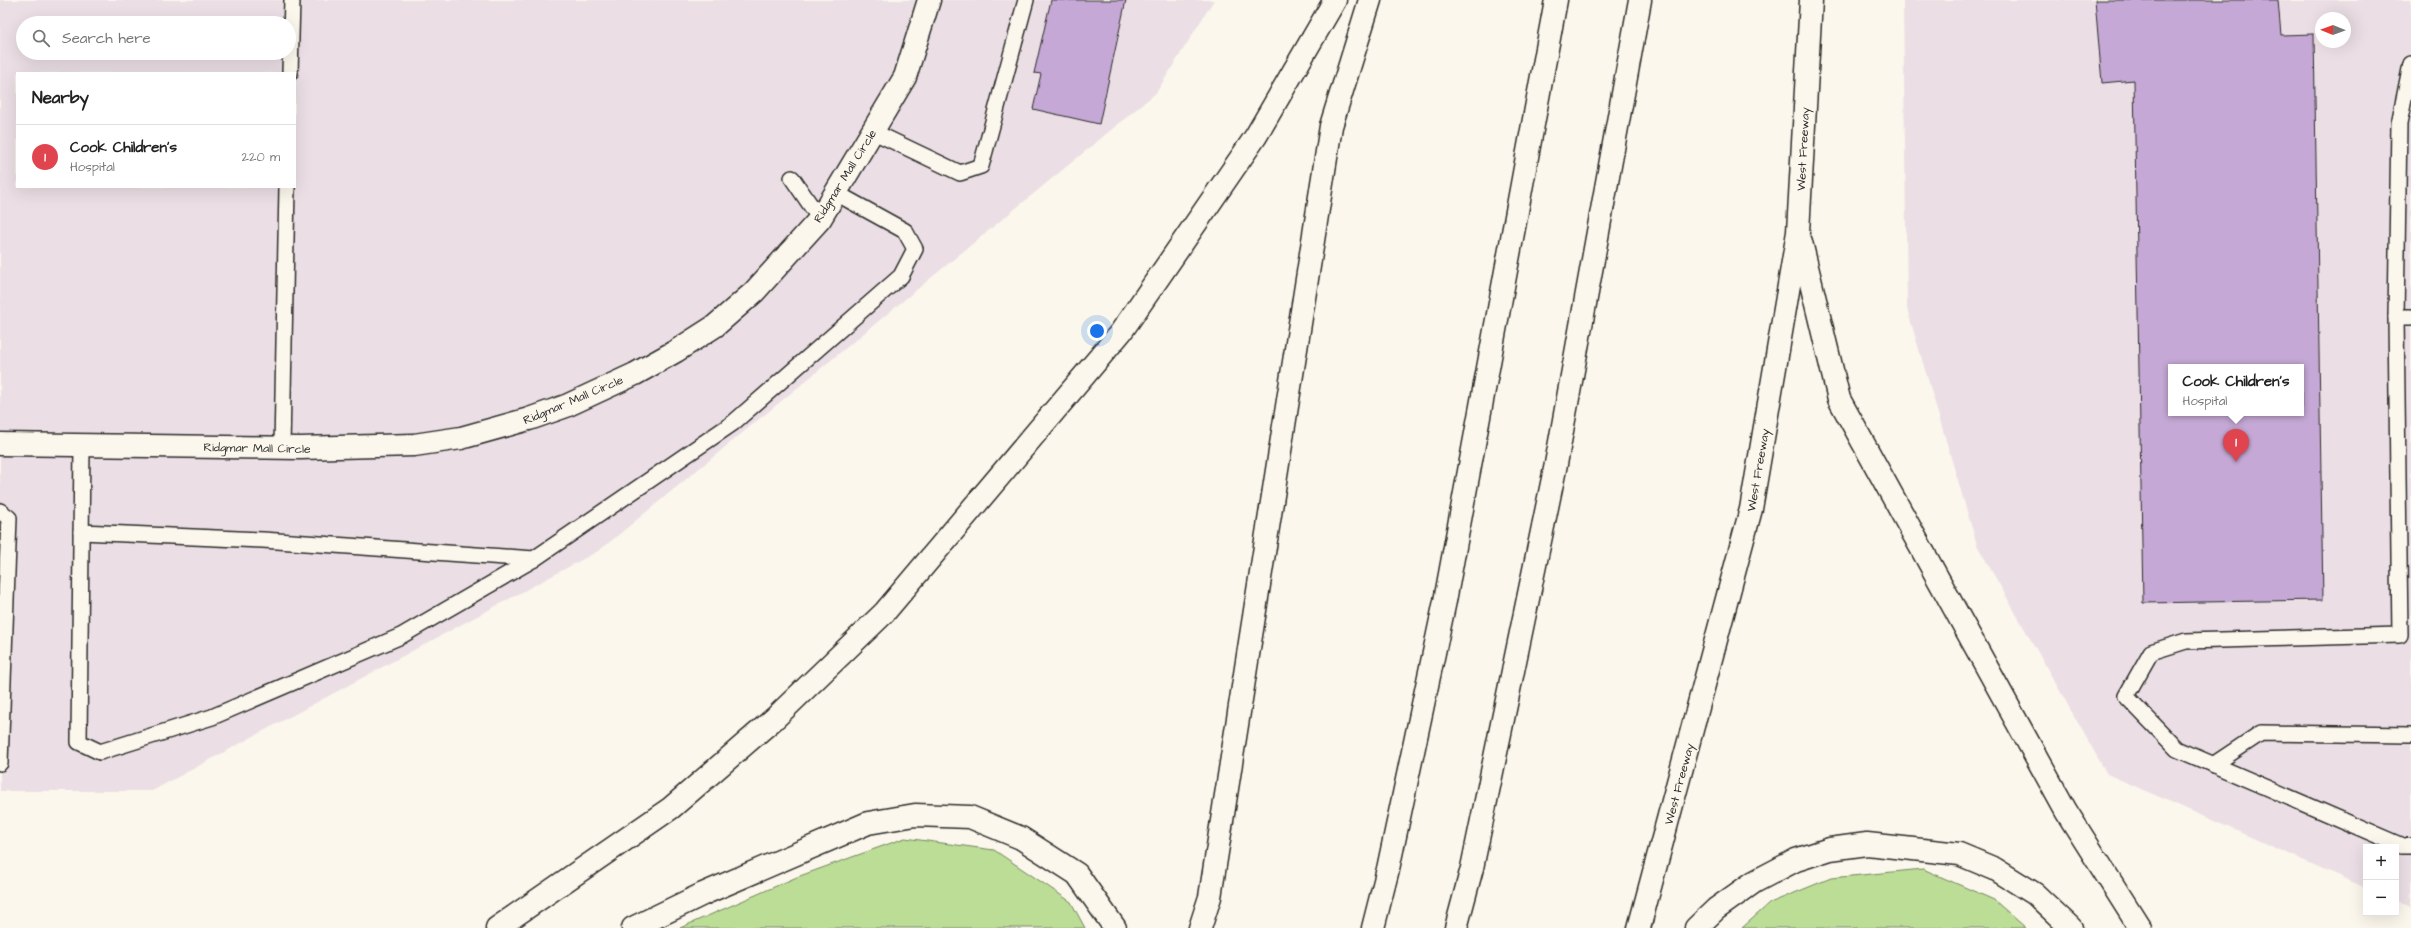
<!DOCTYPE html>
<meta charset="utf-8">
<style>
body{margin:0;font-family:"Architects Daughter",sans-serif;background:#f2f2f2;color:#222}
.controls{position:absolute;right:12px;bottom:12px;display:grid;overflow:hidden;border-radius:0px;box-shadow:0 4px 16px #0002}
.controls button{width:36px;height:36px;display:grid;place-items:center;padding:0;border:0;border-bottom:1px solid #e0e0e0;background:#fff;color:#222;font:20px sans-serif}
.compass{position:absolute;left:2315px;top:12px;width:36px;height:36px;border-radius:50%;background:#fff;box-shadow:0 4px 16px #0002;rotate:271deg}
.you{position:absolute;left:1097px;top:331px;width:14px;height:14px;margin:-10px;border:3px solid #fff;border-radius:50%;background:#1a73e8;box-shadow:0 0 0 6px #1a73e833}
.badge{display:grid;place-items:center;width:26px;height:26px;border-radius:50%;background:#1f6fb2;color:#fff;font-size:13px;font-weight:700}
.pin{position:absolute;translate:-50% -33px;filter:drop-shadow(0 1px 2px #0008)}
.pin::after{content:'';position:absolute;top:21px;width:14px;height:12px;background:inherit;clip-path:polygon(0 0,100% 0,50% 100%)}
.popup{position:absolute;left:2168px;top:364px;width:136px;height:52px;box-sizing:border-box;display:grid;place-content:center;border-radius:0px;background:#fff;filter:drop-shadow(0 1px 3px #0005);font-size:13px;white-space:nowrap;color:#767676}
.popup b{font-size:15px;color:#222}
.popup::after{content:'';position:absolute;left:50%;top:100%;margin-left:-8px;border:8px solid transparent;border-top-color:#fff}
.list{margin:0;padding:0;list-style:none}
h2{display:flex;justify-content:space-between;align-items:center;height:52px;margin:0;padding:0 16px;font-size:17px}
h2 small{font-size:13px;font-weight:400;color:#767676}
.list li{display:grid;grid-template-columns:26px 1fr auto;gap:12px;align-items:center;box-sizing:border-box;height:64px;padding:0 16px;border-top:1px solid #e0e0e0}
.list b{display:block;font-size:15px;white-space:nowrap}
.list p{margin:0;font-size:13px;white-space:nowrap;color:#767676}
.list em{font-size:13px;font-style:normal;color:#767676}
.icon{flex:none;width:22px;height:22px;fill:none;stroke:currentColor;stroke-width:2;stroke-linecap:round;stroke-linejoin:round}
.map{position:relative;flex:none;width:2411px;height:928px;overflow:hidden}
.search{position:absolute;background:#fff;box-shadow:0 4px 16px #0002;left:16px;top:16px;width:280px;height:44px;display:flex;align-items:center;gap:10px;box-sizing:border-box;padding:0 14px;border-radius:22px;color:#767676;font-size:15px}
.panel{position:absolute;background:#fff;box-shadow:0 4px 16px #0002;left:16px;top:72px;width:280px;height:116px;border-radius:0px}
.map>svg:first-child{display:block}
.built{fill:#ebdfe5;fill-rule:evenodd}
.green{fill:#bcdd96;stroke:#748460}
.building{fill:#c5a8d5;stroke:#2b2b2b;fill-rule:evenodd}
.lines{fill:none;stroke-linecap:round;stroke-linejoin:round}
.lane-casing{stroke:#2b2b2b;stroke-width:18}
.street-casing{stroke:#2b2b2b;stroke-width:25}
.primary-casing{stroke:#2b2b2b;stroke-width:25}
.highway-casing{stroke:#2b2b2b;stroke-width:25}
.lane{stroke:#fbf7ec;stroke-width:15}
.street{stroke:#fbf7ec;stroke-width:22}
.primary{stroke:#fbf7ec;stroke-width:22}
.highway{stroke:#fbf7ec;stroke-width:22}
.labels{text-anchor:middle;stroke-width:3;stroke-linejoin:round;paint-order:stroke}
.street-label{font-size:12px;fill:#2b2b2b;stroke:#fbf7ec}
</style>
<div class="map">
<svg width="2411" height="928" viewBox="0 0 2411 928">
<rect width="100%" height="100%" fill="#fbf7ec"/>
<filter id="ink" filterUnits="userSpaceOnUse"><feTurbulence type="fractalNoise" baseFrequency=".025" numOctaves="2"/><feDisplacementMap in="SourceGraphic" scale="8" xChannelSelector="R" yChannelSelector="G"/><feConvolveMatrix kernelMatrix="1 2 1 2 8 2 1 2 1" color-interpolation-filters="sRGB"/></filter>
<g filter="url(#ink)">
<!-- built -->
<g class="built">
<path d="M0,0h1214l-58,93 -556,457 -448,241h-152zM23,23h266v30h-266zM17,73h278v114h-278z"/>
<path d="M1903,0h508v907l-15,-6v-54h-30v41l-259,-114 -130,-229 -70,-236zM2321,18h24v24h-24zM2171,367h130v46h-130z"/>
</g>
<!-- green -->
<g class="green">
<path d="M905,838l89,12 77,52 14,26h-405l117,-51z"/>
<path d="M1923,869l71,31 32,28h-284l28,-25 61,-25z"/>
</g>
<!-- building -->
<g class="building">
<path d="M1051,0h75l-27,124 -66,-15 8,-35 -7,-1z"/>
<path d="M2095,0h183l3,35 33,-1 9,566 -180,3 -9,-523 -32,3zM2171,367h130v46h-130z"/>
</g>
<g class="lines">
<defs>
<g id="lane">
<path d="M2411,64l-12,60 -3,193 4,318 -214,6 -35,11 -25,44 51,53 225,97h9"/>
<path d="M290,73l2,-73"/>
<path d="M874,132l86,41 21,-7 45,-166"/>
<path d="M792,178l28,41"/>
<path d="M2396,317h15"/>
<path d="M82,446l-3,296 21,10 112,-35 189,-81 133,-77 199,-136 168,-147 14,-27 -10,-18 -69,-38"/>
<path d="M282,448l5,-261"/>
<path d="M0,511l9,7 -9,245"/>
<path d="M81,532l182,8 271,19"/>
<path d="M2213,765l48,-32 150,2"/>
</g>
<path id="street" d="M0,444l300,4 114,-3 47,-7 68,-19 37,-13 69,-32 41,-23 39,-25 39,-34 66,-73 85,-142 24,-77"/>
<g id="primary">
<path d="M1801,242l38,157 227,412 74,117"/>
<path d="M633,928l70,-34 165,-71 47,-8 55,2 51,21 56,36 38,54"/>
<path d="M1639,928l112,-419 47,-277 13,-232"/>
<path d="M1696,928l20,-19 38,-27 42,-22 34,-11 37,-5 92,10 36,15 40,25 36,34"/>
</g>
<g id="highway">
<path d="M497,928l174,-120 104,-90 109,-105 237,-281 135,-196 79,-136"/>
<path d="M1200,928l10,-31 121,-771 39,-126"/>
<path d="M1373,928l15,-59 57,-268 111,-601"/>
<path d="M1456,928l16,-60 84,-404 84,-464"/>
</g>
</defs>
<!-- lane casing -->
<use href="#lane" class="lane-casing"/>
<!-- street casing -->
<use href="#street" class="street-casing"/>
<!-- primary casing -->
<use href="#primary" class="primary-casing"/>
<!-- highway casing -->
<use href="#highway" class="highway-casing"/>
<!-- lane -->
<use href="#lane" class="lane"/>
<!-- street -->
<use href="#street" class="street"/>
<!-- primary -->
<use href="#primary" class="primary"/>
<!-- highway -->
<use href="#highway" class="highway"/>
</g>
</g>
<g class="labels">
<!-- street labels -->
<g class="street-label">
<text transform="translate(1803 149) rotate(-87)" y="4">West Freeway</text>
<text transform="translate(845 176) rotate(-58)" y="4">Ridgmar Mall Circle</text>
<text transform="translate(573 400) rotate(-23)" y="4">Ridgmar Mall Circle</text>
<text transform="translate(257 448) rotate(1)" y="4">Ridgmar Mall Circle</text>
<text transform="translate(1758 470) rotate(-80)" y="4">West Freeway</text>
<text transform="translate(1679 784) rotate(-75)" y="4">West Freeway</text>
</g>
</g>
</svg>
<div class="controls">
<button>+</button>
<button>−</button>
</div>
<svg class="compass" viewBox="-18 -18 36 36"><path d="M0-13l5 13h-10z" fill="#e53935"/><path d="M0 13l5-13h-10z" fill="#767676"/></svg>
<div class="you"></div>
<div class="pin badge" style="left:2236px;top:462px;background:#e0444e">1</div>
<div class="popup"><b>Cook Children's</b>Hospital</div>
<div class="search"><svg class="icon" aria-label="search" viewBox="0 0 24 24"><circle cx="10" cy="10" r="6"/><path d="M15 15l6 6"/></svg>Search here</div>
<section class="panel">
<h2>Nearby<small></small></h2>
<ul class="list">
<li><span class="badge" style="background:#e0444e">1</span><div><b>Cook Children's</b><p>Hospital</p></div><em>220 m</em></li>
</ul>
</section>
</div>
